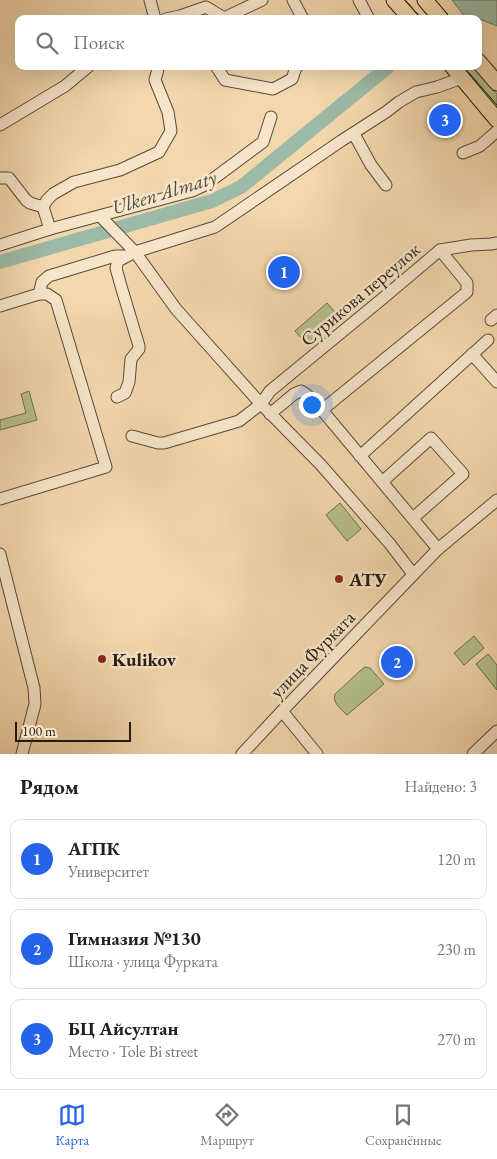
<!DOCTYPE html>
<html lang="ru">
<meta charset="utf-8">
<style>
body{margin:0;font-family:"EB Garamond",serif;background:#f2f2f2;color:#222}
.scale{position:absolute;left:15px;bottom:12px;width:116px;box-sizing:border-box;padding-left:5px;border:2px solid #251a11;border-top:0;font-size:14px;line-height:18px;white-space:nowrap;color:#251a11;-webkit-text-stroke:4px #f7e5ca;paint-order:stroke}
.you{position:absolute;left:311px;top:404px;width:18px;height:18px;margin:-12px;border:4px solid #fff;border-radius:50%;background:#1a73e8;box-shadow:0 0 0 8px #1a73e833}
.badge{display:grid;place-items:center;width:32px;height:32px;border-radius:50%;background:#2563eb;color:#fff;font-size:16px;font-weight:700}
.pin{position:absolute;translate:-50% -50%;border:2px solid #fff;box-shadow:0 1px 5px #0006}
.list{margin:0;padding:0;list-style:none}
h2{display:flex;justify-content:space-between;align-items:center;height:65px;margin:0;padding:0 20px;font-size:21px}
h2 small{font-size:16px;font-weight:400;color:#767676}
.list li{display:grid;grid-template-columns:32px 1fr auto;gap:15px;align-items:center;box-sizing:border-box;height:80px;margin:0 10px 10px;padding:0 10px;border:1px solid #e0e0e0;border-radius:10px}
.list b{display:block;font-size:19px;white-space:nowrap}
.list p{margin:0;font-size:16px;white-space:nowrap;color:#767676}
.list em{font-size:16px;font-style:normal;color:#767676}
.icon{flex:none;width:28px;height:28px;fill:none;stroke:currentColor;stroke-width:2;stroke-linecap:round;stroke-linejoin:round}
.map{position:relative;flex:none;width:497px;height:754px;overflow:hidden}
.search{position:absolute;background:#fff;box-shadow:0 5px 20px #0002;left:15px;right:15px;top:15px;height:55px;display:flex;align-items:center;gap:12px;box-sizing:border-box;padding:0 18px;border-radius:10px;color:#767676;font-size:19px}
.sheet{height:335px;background:#fff}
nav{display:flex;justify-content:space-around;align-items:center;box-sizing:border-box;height:70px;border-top:1px solid #e0e0e0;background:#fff;font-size:14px;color:#767676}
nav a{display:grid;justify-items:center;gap:2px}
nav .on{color:#2563eb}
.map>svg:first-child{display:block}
.green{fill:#b5bf8e;stroke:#6d6c50}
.water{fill:#9cbaa7;stroke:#6c7a6b}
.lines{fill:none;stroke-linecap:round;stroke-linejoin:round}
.river{stroke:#9cbaa7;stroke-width:14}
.minor-casing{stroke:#584938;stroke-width:13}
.major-casing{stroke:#251a11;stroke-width:17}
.minor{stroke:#f7e5ca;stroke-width:11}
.major{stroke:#f3d7ad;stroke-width:15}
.tram{stroke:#251a11;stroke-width:1}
.poi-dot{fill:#8f2418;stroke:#f7e5ca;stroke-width:2}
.labels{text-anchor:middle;stroke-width:5;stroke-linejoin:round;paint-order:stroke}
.street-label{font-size:19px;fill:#251a11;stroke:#f7e5ca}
.poi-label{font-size:19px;font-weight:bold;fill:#251a11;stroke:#f7e5ca;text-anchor:start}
.water-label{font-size:20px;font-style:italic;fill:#494a3e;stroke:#f7e5ca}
</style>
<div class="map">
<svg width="497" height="754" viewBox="0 0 497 754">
<rect width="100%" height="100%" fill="#f3d7ad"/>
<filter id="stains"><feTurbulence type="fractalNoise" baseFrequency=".004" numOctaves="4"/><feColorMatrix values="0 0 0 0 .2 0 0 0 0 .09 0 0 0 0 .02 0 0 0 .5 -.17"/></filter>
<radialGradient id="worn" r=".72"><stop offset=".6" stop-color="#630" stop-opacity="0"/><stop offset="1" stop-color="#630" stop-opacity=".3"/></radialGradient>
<!-- green -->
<g class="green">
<path d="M460,66h13l24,28v15z"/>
<path d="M327,303l12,14 -32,28 -12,-14z"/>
<path d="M29,391l8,29 -37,10v-10l26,-7 -5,-19z"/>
<path d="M340,503l21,26 -14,12 -21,-26z"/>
<path d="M474,636l10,12 -20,17 -10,-12z"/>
<path d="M488,654l9,11v25l-21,-26z"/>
<path d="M365,667l5,1 14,16 -37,31c-6,-6 -15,-12 -12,-21l26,-24z"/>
</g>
<!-- water -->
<path class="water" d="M452,0h45v26l-25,-10 -6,2z"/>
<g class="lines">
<!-- river -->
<path class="river" d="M0,262l212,-61 29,-14 148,-121"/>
<defs>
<g id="minor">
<path d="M150,0l5,19"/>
<path d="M293,0l10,19"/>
<path d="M359,0l10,19"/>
<path d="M166,19l14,-3 26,-9 18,11 38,-18"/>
<path d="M216,66l9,14 48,9 19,-10 4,-12 2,-1"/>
<path d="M0,125l65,-39 24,-20"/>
<path d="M354,134l17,31 15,20"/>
<path d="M463,153l17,-7 17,-15"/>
<path d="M0,178h9l17,22 4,3 13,4"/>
<path d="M100,216l35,36 41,57 85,95 60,61 69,79 23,30"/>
<path d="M50,229l-7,-22 4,-7 6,-6 21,-12 46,-12 39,-18 12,-21 -3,-19 -13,-32 3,-11 -1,-3"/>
<path d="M0,245l50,-16 142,-38 13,-6 58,-43 8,-25"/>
<path d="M0,306l39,-12 3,-12 7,-6 66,-20h10"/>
<path d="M491,320l6,-5"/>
<path d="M472,354l25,28"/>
<path d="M117,397l8,-4 4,-11 2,-23 8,-10v-3l-18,-60 -5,-18 2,-7 17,-9 80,-25 126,-86 45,-29 13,-10 17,-10 21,-5 25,-9"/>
<path d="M322,410l145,-118v-9l-27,-33"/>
<path d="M270,414l24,-20 7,-3 6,4 15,15 116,139"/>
<path d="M132,436l26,7h6l75,-22 22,-17 9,-13 112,-92 58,-49 31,-5 20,-1 6,-1"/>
<path d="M360,456l128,-116"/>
<path d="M382,482l49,-44 32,36 -50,44"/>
<path d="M0,499l106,-32 -50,-167 -9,-6h-8"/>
<path d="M0,554l34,134 1,16 -13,50"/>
<path d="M282,711l35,43"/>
<path d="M242,754l40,-43 156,-162 59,-49"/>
<path d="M473,754l24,-23"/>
</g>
<g id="major">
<path d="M394,0l17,19"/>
<path d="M425,0l16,19"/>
<path d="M478,61l19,22"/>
<path d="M452,66l45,54"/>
</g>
</defs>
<!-- minor casing -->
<use href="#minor" class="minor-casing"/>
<!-- major casing -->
<use href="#major" class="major-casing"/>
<!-- minor -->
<use href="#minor" class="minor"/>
<!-- major -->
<use href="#major" class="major"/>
<!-- tram -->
<g class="tram">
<path d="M405,0l17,19"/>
<path d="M463,66l34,39"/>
</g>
</g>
<!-- markers -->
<g class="poi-dot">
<circle cx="339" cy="579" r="5"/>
<circle cx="102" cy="659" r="5"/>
</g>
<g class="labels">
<!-- street labels -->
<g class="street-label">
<text transform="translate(360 294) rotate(-40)" y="7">Сурикова переулок</text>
<text transform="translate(312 654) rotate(-46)" y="7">улица Фурката</text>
</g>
<!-- poi labels -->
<g class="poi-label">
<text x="349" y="586">АТУ</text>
<text x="112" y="666">Kulikov</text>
</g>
<!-- water labels -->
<g class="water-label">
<text transform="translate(164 192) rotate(-17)" y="7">Ulken Almaty</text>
</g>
</g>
<rect width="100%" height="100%" filter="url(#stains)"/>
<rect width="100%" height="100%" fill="url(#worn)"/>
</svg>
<div class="scale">100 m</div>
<div class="you"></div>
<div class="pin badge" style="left:284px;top:272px">1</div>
<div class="pin badge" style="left:397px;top:662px">2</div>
<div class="pin badge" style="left:445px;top:120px">3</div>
<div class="search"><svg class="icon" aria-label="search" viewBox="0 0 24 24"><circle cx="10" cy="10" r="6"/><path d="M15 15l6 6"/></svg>Поиск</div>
</div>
<section class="sheet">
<h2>Рядом<small>Найдено: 3</small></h2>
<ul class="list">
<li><span class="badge">1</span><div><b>АГПК</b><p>Университет</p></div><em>120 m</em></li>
<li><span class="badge">2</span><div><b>Гимназия №130</b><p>Школа · улица Фурката</p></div><em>230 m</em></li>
<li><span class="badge">3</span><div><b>БЦ Айсултан</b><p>Место · Tole Bi street</p></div><em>270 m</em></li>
</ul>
</section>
<nav>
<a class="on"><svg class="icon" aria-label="map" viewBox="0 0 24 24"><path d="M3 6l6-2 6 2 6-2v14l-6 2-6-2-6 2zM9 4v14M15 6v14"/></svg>Карта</a>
<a><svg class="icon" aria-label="directions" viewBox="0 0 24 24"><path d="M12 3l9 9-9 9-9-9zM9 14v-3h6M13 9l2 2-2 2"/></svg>Маршрут</a>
<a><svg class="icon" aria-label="saved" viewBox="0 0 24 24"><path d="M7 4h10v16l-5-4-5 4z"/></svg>Сохранённые</a>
</nav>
